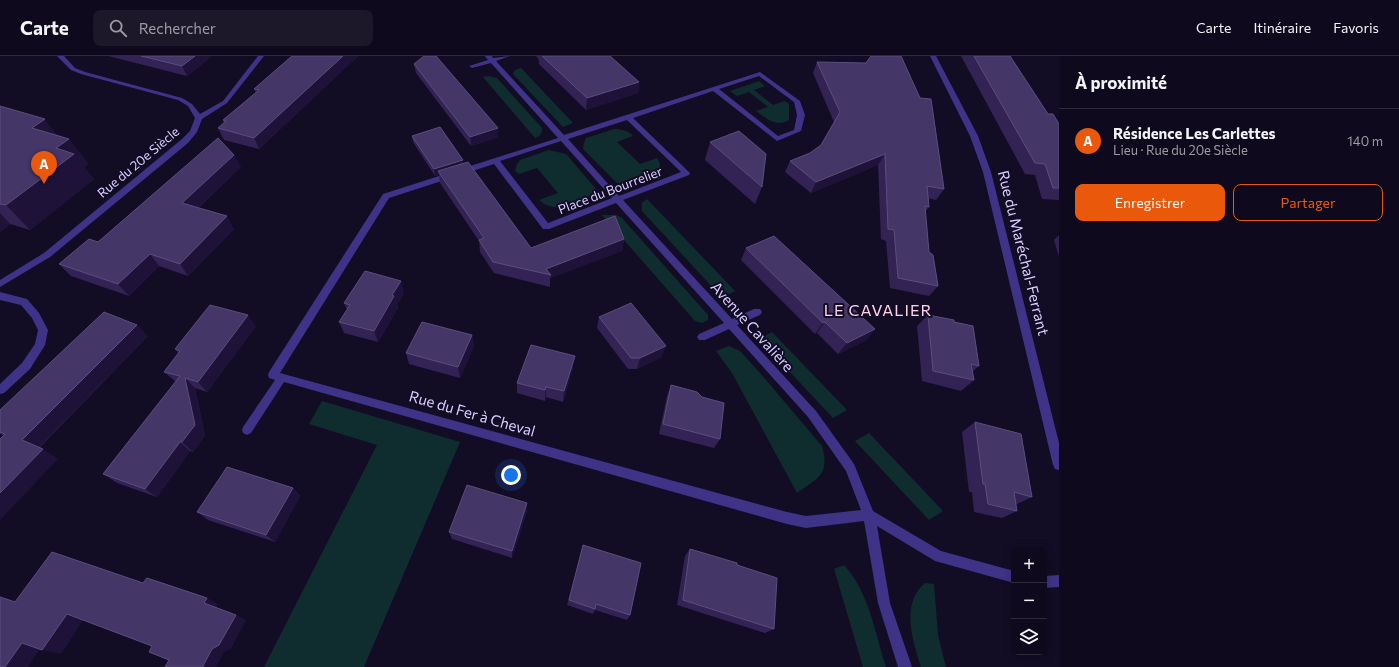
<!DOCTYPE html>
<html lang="fr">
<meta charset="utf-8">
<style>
body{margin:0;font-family:Commissioner,sans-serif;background:#1c1729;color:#f1f3f6}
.controls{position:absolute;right:12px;bottom:12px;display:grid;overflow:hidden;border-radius:8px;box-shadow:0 2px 10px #0003}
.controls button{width:36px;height:36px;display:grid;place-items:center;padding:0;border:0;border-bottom:1px solid #2e2a3b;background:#0e091c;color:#f1f3f6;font:20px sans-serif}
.you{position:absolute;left:511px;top:419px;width:14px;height:14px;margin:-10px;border:3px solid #fff;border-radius:50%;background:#1a73e8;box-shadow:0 0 0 6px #1a73e833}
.badge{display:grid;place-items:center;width:26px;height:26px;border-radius:50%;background:#ea580c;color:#fff;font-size:13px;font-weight:700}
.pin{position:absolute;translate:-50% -33px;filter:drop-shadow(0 1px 2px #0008)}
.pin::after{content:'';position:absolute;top:21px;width:14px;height:12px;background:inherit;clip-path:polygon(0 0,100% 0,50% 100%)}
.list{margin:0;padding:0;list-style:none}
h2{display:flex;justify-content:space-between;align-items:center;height:52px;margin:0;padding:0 16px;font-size:17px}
h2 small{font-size:13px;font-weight:400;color:#9b9aa3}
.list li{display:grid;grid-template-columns:26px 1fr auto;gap:12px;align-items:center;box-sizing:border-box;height:64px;padding:0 16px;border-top:1px solid #2e2a3b}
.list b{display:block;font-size:15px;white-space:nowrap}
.list p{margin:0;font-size:13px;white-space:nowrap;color:#9b9aa3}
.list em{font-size:13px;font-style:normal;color:#9b9aa3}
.actions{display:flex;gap:8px;padding:12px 16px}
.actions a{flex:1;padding:9px 0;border:1px solid #ea580c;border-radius:8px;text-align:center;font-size:14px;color:#ea580c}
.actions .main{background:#ea580c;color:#fff}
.icon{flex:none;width:22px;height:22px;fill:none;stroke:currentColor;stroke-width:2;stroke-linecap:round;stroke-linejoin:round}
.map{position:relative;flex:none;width:1059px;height:611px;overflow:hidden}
header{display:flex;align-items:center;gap:24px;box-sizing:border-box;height:56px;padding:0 20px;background:#0e091c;border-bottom:1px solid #2e2a3b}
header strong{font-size:19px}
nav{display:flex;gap:22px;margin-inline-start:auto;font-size:14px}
.search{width:280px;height:36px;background:#1c1729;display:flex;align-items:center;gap:10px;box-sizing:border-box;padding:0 14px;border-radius:8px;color:#9b9aa3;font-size:15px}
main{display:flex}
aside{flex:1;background:#0e091c}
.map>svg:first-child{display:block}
.green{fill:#0f2d2f}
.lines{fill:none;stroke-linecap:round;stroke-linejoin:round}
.minor{fill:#3f3388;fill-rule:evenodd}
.wall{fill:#322354}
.shaded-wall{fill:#1e1239}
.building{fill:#443666;stroke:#5b4e7e}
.labels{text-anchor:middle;stroke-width:4;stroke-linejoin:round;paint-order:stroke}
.far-street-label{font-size:13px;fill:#dad0ff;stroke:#130c25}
.street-label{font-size:15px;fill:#dad0ff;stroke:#130c25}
.neighbourhood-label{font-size:16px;letter-spacing:1px;fill:#ffd2ea;stroke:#130c25}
</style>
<header>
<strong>Carte</strong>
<div class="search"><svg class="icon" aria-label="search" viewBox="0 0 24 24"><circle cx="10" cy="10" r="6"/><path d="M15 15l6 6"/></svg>Rechercher</div>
<nav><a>Carte</a><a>Itinéraire</a><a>Favoris</a></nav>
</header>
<main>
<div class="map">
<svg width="1059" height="611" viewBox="0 0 1059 611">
<rect width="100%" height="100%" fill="#130c25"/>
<!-- green -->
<g class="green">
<path d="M521,12l52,55 -10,4 -50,-53 2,-4z"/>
<path d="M488,20l9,2 45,50c0,5 -1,8 -7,10l-52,-61z"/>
<path d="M759,25l6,5 -11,4 19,15 12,-4 4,3v16c-13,8 -23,-2 -33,-9l12,-4 -19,-15 -12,4 -7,-5z"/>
<path d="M614,73c7,0 14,1 19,7l-16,6 23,22 17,-6c14,20 -26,29 -40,25l-34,-34 1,-6 2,-5z"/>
<path d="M549,94l17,4 30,35v5c-16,12 -41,20 -57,6l19,-7 -21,-25 -18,6 -4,-3 2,-7 3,-4z"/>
<path d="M647,143l88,92 -8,4 -12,-5 -73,-79v-8z"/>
<path d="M602,159h14l6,3 86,97v5l-6,3 -7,-2z"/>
<path d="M772,276l75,78 -14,8 -74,-79z"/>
<path d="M729,290l11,5 20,22 62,73c8,29 -4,32 -25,47l-65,-120 -16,-22z"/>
<path d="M322,345l138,41 -96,225h-100l113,-222 -68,-21z"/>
<path d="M869,377l74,78 -14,9 -74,-79z"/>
<path d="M844,509c25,27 31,68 42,102h-23l-29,-98z"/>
<path d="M925,527l9,1 4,51 8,32h-25c-8,-26 -21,-63 4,-84z"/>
</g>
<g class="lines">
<!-- minor -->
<g class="minor">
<path d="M57,0h7l11,12 10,4 97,26 10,6 8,10 23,-13 35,-45h6l-37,47 -25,16 -5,13 -9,11 -138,114 -50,30v-7l44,-27 138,-114 8,-8 5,-13 -7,-12 -10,-6 -97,-26 -10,-4z"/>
<path d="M485,0h7l1,2 17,-2 -14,5 68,74 196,-63 40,29 5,14 -4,16 -24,10 -64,-50 -80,27 57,55 -1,2 -66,25 109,119 22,-10h6l2,3 -2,3 -23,10 79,86 38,53 19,47 68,40 73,20v12l-79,-22 -58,-35 13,77 22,64h-14l-20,-64 -14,-82 -58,7 -19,-4 -503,-142 -33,51 -4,2 -4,-2 -1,-3 1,-3 32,-47 -6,-2 -1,-3 1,-3 114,-178 175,-56 -67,-75 -19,5 -3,-2 19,-6zM759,20l35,26 3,13 -3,15 -16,6 -59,-47zM627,64l54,52 -62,24 -51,-57zM561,85l51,57 -64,25 -48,-62zM494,108l49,65h6l67,-26 108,120 -25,11 -2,3 2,3h6l24,-11 79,88 38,54 15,39 -55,6 -19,-4 -507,-139 109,-175z"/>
<path d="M930,0h6l42,80 13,36 68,271v27l-4,-1 -2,-4 -70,-293 -13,-36z"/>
<path d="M0,236l27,7 12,14 9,17 -3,15 -15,24 -26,24 -4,1v-10l22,-21 13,-19 3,-14 -6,-12 -11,-13 -21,-5z"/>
<path d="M1059,519v12l-15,1v-12z"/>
</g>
</g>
<!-- wall -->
<g class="wall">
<path d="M108,0h104l-25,20z"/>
<path d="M292,0h66l-99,93 -35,-9 -6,-12 6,-5 -1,-3 33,-27 -2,-4z"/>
<path d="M536,0h74l29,26 -1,11 -52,17 -47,-46v-4z"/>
<path d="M961,0h49l38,58 11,10v76l-17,-1 -7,-24 -10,-1z"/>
<path d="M817,6l127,127 -8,11 -8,-2 1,9 -4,5 4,40 9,34 -9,10 -39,-8 -4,-47 -5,-2 -3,-74 -67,28 -26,-21 5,-11 20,-8 11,-8 13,-23 -21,-49z"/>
<path d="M414,8l84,73 -27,9 -55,-73z"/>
<path d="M0,50l57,29 12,4 19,25 -4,3 10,12 -64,51 -20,-6 -10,8z"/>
<path d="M412,80l51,27 68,85 93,-9 -2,12 -72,27v9l-56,-14 -14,-21 -1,-11 -39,-58 -1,-8 -4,1 -22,-34z"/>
<path d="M710,86l52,45 -7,17 -50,-44z"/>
<path d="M241,111l-43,41 36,21 -46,47 -29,-10 -30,30 -58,-20 -12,-12 39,-22z"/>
<path d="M1059,179v22l-5,-17z"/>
<path d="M746,192l129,81 -9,11 -28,14 -21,-21 -2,1 -74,-74z"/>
<path d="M404,237l-7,12 1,3 -20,34 -34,-9 -5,-11 8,-12 -3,-7z"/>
<path d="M928,259l26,7 25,44 -7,6 2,8 -13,11 -39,-10 -5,-55z"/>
<path d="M599,261l63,40 -25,12h-9l-31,-41z"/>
<path d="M256,270l-49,66 -12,-4 10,47 -12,17 -3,-1 -33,46 -40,-14 -14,-9 73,-92 -12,-10 15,-18 -4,-5z"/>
<path d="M472,279l2,11 -14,32 -51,-14 -3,-11z"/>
<path d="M148,280l-109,112 19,11 -58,-25v-24z"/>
<path d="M573,311l-10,35 -17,-5 -1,4 -28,-8v-10z"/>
<path d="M671,329l49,54 -6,9 -55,-14 8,-38z"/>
<path d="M975,366l57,75 -15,7h-1l1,7 -15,7 -28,-6 -2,-20h-3l-7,-60z"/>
<path d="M293,432l7,8 -25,46 -67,-22 -11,-8z"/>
<path d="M527,447v8l-15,47 -60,-19 -3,-7z"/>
<path d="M583,489l47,70 -3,5 -32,-10 -2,4 -26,-9z"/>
<path d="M690,493l47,16 37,64 -9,4 -88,-28 8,-49z"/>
</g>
<!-- shaded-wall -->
<g class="shaded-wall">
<path d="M195,0h17l-25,20 -5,-10z"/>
<path d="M343,0h15l-99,93 -5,-11z"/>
<path d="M639,26l-1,11 -52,17 1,-12z"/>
<path d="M45,63l18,24 6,-4 19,25 -4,3 10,12 -64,51 -24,-25 26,-77z"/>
<path d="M498,72v9l-27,9 -1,-9z"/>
<path d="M885,98l-7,11 -67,28 5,-11z"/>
<path d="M234,99l7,12 -51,48 -8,-12z"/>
<path d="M463,104l1,7 -26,4 1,4 -4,1 -1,-7z"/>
<path d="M0,157l10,11 -10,8z"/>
<path d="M227,160l7,13 -46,47 -8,-12z"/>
<path d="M624,183l-2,12 -72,27 1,-3 -5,-6z"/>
<path d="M150,198l9,12 -30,30 -11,-12z"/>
<path d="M401,225l3,12 -7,12 1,3 -20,34 -4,-11 18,-36z"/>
<path d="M248,259l8,11 -49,66 -9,-10z"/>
<path d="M825,266l-8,11 -2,1 8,-11z"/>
<path d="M137,269l11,11 -111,113 -15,-9z"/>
<path d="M875,273l-9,11 -28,14 9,-11z"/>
<path d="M472,279l2,11 -14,32 -2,-11z"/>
<path d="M666,290l-4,11 -25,12 3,-11z"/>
<path d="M575,300l-2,11 -10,35 1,-11z"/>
<path d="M185,322l10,10 10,47 -12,17 -11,-10z"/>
<path d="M546,331v10l-1,4v-11z"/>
<path d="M180,386l10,9 -33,46 -12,-8z"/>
<path d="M43,393l15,10 -58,61v-27z"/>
<path d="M293,432l7,8 -25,46 -9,-7z"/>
<path d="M527,447v8l-15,47v-7z"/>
<path d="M0,540l3,1 31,10 -19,-5 -15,-5z"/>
<path d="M207,542l11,6 -2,4 -12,-5z"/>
<path d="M67,558l17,5 -23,35 -19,-4z"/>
<path d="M236,559l10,5 -15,29 -7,3 -8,15h-13v-1l9,-17z"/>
<path d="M22,587l19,4 -13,20h-23z"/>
</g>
<!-- building -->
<g class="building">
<path d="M141,0h54l-13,10z"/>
<path d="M292,0h51l-89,82 -36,-10 8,-7 -3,-1 36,-30 -5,-1z"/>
<path d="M424,0h12l62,72 -28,9 -56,-73z"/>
<path d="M542,0h68l29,26 -52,16z"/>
<path d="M871,0h30l19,42 11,1 13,90 -17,-3 2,21 -4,-1 4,46 4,3 5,31 -40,-8 -4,-48 -6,-1 -3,-75 -69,28 -26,-21 20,-8 11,-8 19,-33 -23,-50 49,1z"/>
<path d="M974,0h36l38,58h5l6,10v64h-6l-8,-24 -10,-1z"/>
<path d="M0,50l45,13 -13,9 37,11 -13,9 18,6 -68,51 -6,-1z"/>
<path d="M440,71l23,33 -29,9 -22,-33z"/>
<path d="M739,75l27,23 -4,33 -52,-45z"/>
<path d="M218,82l16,17 -52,48 45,13 -47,48 -30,-10 -32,30 -59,-20 30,-25 9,3z"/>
<path d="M468,106l63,86 84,-32 9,23 -78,30 5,6 -58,-13 -14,-22 5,-2 -46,-67z"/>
<path d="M774,180l101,93 -28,14 -22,-21 -2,1 -77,-75z"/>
<path d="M365,215l36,10 -9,14 2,1 -20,35 -35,-9 11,-17 -6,-2z"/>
<path d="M631,247l35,43 -26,12h-9l-32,-41z"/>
<path d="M210,249l38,10 -50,67 -13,-4 10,47 -13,17h-2l-35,47 -42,-15 77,-98 -16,-4 16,-21 -5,-2z"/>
<path d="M104,256l33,13 -115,115 21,9 -43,44v-54l5,-5 -5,-2v-22z"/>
<path d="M928,259l26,5v2l19,4 6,40 -8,-2 3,16 -41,-9z"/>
<path d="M422,266l50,13 -14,32 -52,-14z"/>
<path d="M531,289l44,11 -11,35 -18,-4 -1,3 -28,-7z"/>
<path d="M671,329l26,7 5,5 22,6 -4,36 -57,-15z"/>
<path d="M975,366l46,12 11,63 -18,-5 3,19 -29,-7 -3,-20h-2z"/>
<path d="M227,411l66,21 -27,47 -69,-23z"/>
<path d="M467,429l60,18 -15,48 -63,-19z"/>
<path d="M583,489l58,18 -11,52 -34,-11 -1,5 -26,-9z"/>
<path d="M690,493l47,14v2l40,13 -3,51 -91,-29z"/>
<path d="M52,496l91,31 4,-5 60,20 -3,5 32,12 -17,30 -7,4 -9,17v1h-38l4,-7 -20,-8 3,-6 -85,-32 -25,36 -20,-7 -17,24h-5v-70l15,5z"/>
</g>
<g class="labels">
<!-- far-street labels -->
<g class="far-street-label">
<text transform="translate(138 106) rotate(-40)" y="5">Rue du 20e Siècle</text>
<text transform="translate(610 134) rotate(-21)" y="5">Place du Bourrelier</text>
</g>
<!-- street labels -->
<g class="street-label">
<text transform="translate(1023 197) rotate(76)" y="5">Rue du Maréchal-Ferrant</text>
<text transform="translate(752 271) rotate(48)" y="5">Avenue Cavalière</text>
<text transform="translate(472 358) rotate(16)" y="5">Rue du Fer à Cheval</text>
</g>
<!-- neighbourhood labels -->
<g class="neighbourhood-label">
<text x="878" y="260">LE CAVALIER</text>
</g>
</g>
</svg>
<div class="controls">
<button>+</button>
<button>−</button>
<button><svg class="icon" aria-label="layers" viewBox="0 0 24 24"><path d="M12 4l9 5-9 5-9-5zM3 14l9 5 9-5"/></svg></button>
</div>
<div class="you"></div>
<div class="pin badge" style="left:44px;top:128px">A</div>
</div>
<aside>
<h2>À proximité<small></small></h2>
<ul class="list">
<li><span class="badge">A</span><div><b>Résidence Les Carlettes</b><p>Lieu · Rue du 20e Siècle</p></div><em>140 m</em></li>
</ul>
<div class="actions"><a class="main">Enregistrer</a><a>Partager</a></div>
</aside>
</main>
